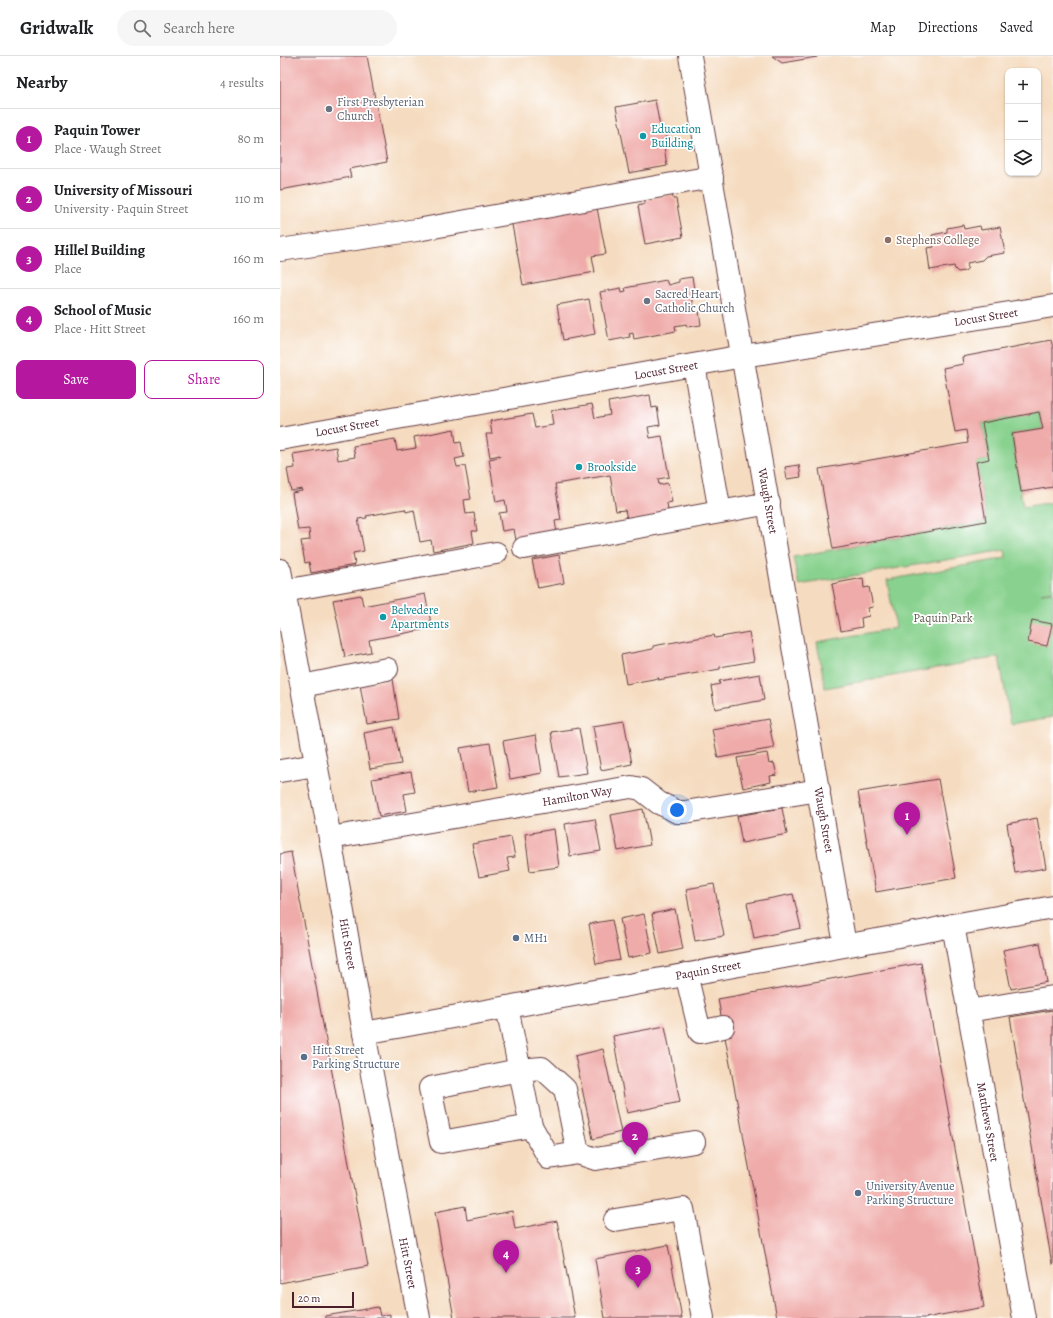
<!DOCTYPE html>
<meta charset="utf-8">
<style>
body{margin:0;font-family:Alegreya,serif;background:#f6f6f6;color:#202124}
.controls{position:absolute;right:12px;top:12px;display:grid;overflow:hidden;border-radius:8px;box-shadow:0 1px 3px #0004}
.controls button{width:36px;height:36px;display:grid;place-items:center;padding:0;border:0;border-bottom:1px solid #e0e0e0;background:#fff;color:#202124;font:20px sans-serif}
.scale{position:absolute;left:12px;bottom:10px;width:62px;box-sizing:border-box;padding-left:4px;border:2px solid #4a1f2b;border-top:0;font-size:11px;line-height:14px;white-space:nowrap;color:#4a1f2b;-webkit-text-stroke:3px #fff;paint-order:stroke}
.you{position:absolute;left:397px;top:754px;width:14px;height:14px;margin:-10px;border:3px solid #fff;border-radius:50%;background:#1a73e8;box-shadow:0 0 0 6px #1a73e833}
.badge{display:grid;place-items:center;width:26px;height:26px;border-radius:50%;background:#b5179e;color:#fff;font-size:13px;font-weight:700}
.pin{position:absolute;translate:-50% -33px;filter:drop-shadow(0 1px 2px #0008)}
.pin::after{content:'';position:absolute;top:21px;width:14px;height:12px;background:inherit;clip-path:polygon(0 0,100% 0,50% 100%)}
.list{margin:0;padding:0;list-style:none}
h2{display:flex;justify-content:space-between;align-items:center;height:52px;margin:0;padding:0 16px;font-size:17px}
h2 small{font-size:13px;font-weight:400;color:#757577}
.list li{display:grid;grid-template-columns:26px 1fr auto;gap:12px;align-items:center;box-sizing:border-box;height:60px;padding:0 16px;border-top:1px solid #e0e0e0}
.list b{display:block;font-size:15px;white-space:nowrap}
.list p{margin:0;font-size:13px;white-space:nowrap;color:#757577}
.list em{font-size:13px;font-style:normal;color:#757577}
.actions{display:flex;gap:8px;padding:12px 16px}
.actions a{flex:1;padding:9px 0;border:1px solid #b5179e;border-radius:8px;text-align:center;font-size:14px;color:#b5179e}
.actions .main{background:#b5179e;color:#fff}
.icon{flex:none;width:22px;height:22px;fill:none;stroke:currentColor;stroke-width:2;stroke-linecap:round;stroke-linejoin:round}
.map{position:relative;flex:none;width:773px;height:1262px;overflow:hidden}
header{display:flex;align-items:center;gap:24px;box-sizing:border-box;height:56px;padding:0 20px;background:#fff;border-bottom:1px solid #e0e0e0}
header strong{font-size:19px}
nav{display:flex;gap:22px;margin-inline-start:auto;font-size:14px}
.search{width:280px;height:36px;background:#f6f6f6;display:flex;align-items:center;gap:10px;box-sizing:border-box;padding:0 14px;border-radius:22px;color:#757577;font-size:15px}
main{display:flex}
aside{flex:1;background:#fff}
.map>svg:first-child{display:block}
.green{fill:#88d18e;stroke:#69785c}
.building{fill:#efaba9}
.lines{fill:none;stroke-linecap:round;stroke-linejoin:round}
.minor-casing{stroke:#643b41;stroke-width:24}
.minor{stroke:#fff;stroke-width:22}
.worship-dot{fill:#6b7280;stroke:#fff;stroke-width:1.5}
.culture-dot{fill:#0f9aa8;stroke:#fff;stroke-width:1.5}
.education-dot{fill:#8d6e63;stroke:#fff;stroke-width:1.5}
.service-dot{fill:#5c6f8a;stroke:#fff;stroke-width:1.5}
.labels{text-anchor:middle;stroke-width:3.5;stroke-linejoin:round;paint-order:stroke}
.worship-label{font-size:12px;fill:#5b616d;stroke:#fff;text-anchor:start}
.culture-label{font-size:12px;fill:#0d838f;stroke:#fff;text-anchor:start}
.education-label{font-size:12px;fill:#785e54;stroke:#fff;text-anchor:start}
.street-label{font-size:12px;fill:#4a1f2b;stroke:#fff}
.park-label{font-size:12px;fill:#605d4e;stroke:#fff}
.service-label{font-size:12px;fill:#4e5e75;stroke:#fff;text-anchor:start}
</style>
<header>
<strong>Gridwalk</strong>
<div class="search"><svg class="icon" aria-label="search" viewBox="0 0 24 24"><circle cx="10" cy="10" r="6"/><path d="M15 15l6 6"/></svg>Search here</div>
<nav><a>Map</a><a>Directions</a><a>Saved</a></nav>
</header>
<main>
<aside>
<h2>Nearby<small>4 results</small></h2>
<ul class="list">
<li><span class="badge">1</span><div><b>Paquin Tower</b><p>Place · Waugh Street</p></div><em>80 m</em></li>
<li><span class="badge">2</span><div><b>University of Missouri</b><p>University · Paquin Street</p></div><em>110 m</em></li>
<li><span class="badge">3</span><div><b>Hillel Building</b><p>Place</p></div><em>160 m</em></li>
<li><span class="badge">4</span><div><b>School of Music</b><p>Place · Hitt Street</p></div><em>160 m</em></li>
</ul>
<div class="actions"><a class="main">Save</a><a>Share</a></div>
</aside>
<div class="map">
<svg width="773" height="1262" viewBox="0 0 773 1262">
<rect width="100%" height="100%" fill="#fff"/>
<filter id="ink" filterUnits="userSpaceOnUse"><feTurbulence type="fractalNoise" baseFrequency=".025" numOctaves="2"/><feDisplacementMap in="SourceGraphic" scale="8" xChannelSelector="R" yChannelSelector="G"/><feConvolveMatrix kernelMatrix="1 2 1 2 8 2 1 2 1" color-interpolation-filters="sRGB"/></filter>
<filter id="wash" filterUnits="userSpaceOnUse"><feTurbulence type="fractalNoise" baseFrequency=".012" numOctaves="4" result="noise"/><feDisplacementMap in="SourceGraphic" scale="16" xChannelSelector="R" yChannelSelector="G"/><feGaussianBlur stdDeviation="0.9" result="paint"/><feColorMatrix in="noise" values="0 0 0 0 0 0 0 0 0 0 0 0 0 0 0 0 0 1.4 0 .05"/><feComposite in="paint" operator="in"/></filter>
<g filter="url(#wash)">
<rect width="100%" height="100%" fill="#f5dbbf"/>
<!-- green -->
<path class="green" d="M759,356l4,17 -31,5 11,73 30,-5v89l-12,2 12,-1v125l-42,7 -12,-67 -174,31 -8,-46 79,-14 -9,-48 119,-22 -1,-8 -206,35 -6,-28 193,-36 -10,-59 13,-3 -7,-36z"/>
<g id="blocks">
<!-- building -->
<g class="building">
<path d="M0,0h87l20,106 -38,7 2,8 -71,13z"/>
<path d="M492,0h45v1l-35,6z"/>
<path d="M375,44l5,27 5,3 1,12 -2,4 3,20 -38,7 -13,-66z"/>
<path d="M392,139l1,4h3l7,38 -38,7 -7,-38 7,-2 -1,-4z"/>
<path d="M316,147l10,51 -14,2 3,16 -72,13 -12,-66z"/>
<path d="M683,169l1,4 16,-3 1,4 19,-3 5,26 -19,3 -4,4 -15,3 1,5 -3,3 -7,1 -3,-3 -1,-3 -24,4 -3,-22 7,-1 -2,-12 15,-3v-4z"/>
<path d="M412,221l2,12 -4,1 4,22 5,-1 2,14 -14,2 -1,-3 -11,2 1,5 -42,8 -1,-6 -4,1 1,3 -21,4 -9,-49 21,-4 1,4 4,-1 -1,-3 41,-8 2,5 11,-3v-3z"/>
<path d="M309,243l6,35 -32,6 -6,-35z"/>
<path d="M771,284l2,8v139l-32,5 -9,-58 31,-5 -4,-17 -57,11 7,36 -13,3 10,59 -153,28 -14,-80 149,-26 -2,-13 -11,2 -12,-64 20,-4 -1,-7z"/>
<path d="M370,339l2,13 5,-1 3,18 -12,2 2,11 12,-2 7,41 -11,2 1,6 9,-2 4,19 -5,1 2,13 -41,7 -3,-13 -9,1 -6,-36 -55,9 6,36 -6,1 2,12 -41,7 -2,-11 -12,2 -3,-18 8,-1 -2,-12 -9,2 -7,-43 11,-2v-2l-10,2 -4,-23h6l-2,-13 42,-7 3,14 18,-3 -2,-14 41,-7 3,14 15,-3 -2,-13z"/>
<path d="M174,373l2,14 5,-1 3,15 -9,2 2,8 8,-1 6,33 -7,1 2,14 8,-1 3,18h-5l2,12 -41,8 -2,-11 -11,2 -6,-32 -8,2 -1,-3 -39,7 1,2 -9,1 6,32 -11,2 2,12 -44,8 -2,-11 -4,1 -4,-22 9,-1 -1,-11 -11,1 -6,-37 10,-2v-2l-11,2 -4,-22 8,-1 -2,-14 43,-7 2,13 17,-3 -2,-11 42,-7 2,12 19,-3 -2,-11z"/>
<path d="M519,409l2,12 -14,2 -2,-12z"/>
<path d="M279,499l5,28 -26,5 -6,-28z"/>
<path d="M583,522l1,10 5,-1 4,20 -5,1 1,8 -8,2 1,9 -21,4 -9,-47z"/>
<path d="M145,538l7,34 -63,12 2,12 -26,5 -12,-57 28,-5 2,11z"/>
<path d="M752,564l20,4 -5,22 -19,-4z"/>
<path d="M469,576l5,29 -34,6v2l-62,11 1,-2 -33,6 -5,-29 32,-6v-3l61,-11 1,3z"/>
<path d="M480,618l4,26 -49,9 -4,-23 9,-2 -1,-3z"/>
<path d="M113,623l6,40 -32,5 -7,-39z"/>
<path d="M488,663l6,29 -56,10 -6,-29z"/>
<path d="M344,665l8,43 -31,6 -8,-44z"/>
<path d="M114,671l7,37 -31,5 -6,-36z"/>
<path d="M299,672l8,45 -28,4 -8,-45z"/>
<path d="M256,679l6,38 -32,6 -7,-38z"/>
<path d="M210,687l8,44 -30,5 -8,-44z"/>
<path d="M487,697l2,11 5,-1 3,12 -7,1 1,6 -28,6 -6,-30z"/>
<path d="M131,716l4,20 -11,2 3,17 -28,5 -7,-37z"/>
<path d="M658,723l18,99 -80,14 -18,-100z"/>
<path d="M502,752l5,26 -45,9 -5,-27z"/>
<path d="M363,753l7,36 -32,6 -7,-36z"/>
<path d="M757,762l9,50 -31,5 -8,-49z"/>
<path d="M315,763l6,32 -31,5 -5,-32z"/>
<path d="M274,773l5,38 -29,4 -5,-37z"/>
<path d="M231,781l4,20 -8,1 3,13 -31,6 -7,-33z"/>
<path d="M11,796l77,414 -88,17v-429z"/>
<path d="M434,828l10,52 -29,5 -9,-52z"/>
<path d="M513,838l8,34 -47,10 -7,-35z"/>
<path d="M395,853l8,40 -23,5 -8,-40z"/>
<path d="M364,858l8,39 -24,5 -8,-39z"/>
<path d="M332,864l8,40 -24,4 -7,-40z"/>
<path d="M760,887l7,39 -36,7 -8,-39z"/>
<path d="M641,907l63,344 -59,11h-148l-59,-319z"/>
<path d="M773,954v254h-1l-42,-247z"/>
<path d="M385,970l15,76 -53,11 -14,-77z"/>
<path d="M323,993l18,83 -28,7 -18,-83z"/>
<path d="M185,1150l2,14 45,-9 3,18 42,-8 18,97h-121l-19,-106z"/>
<path d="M388,1189l14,73h-77l-10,-59z"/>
<path d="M98,1251l2,9 10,-2v4h-65v-2z"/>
</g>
</g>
</g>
<g filter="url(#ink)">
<use href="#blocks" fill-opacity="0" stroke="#643b41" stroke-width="1"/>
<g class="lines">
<defs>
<g id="minor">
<path d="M410,0l155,889"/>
<path d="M0,194l137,-20 295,-53"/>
<path d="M414,309l26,147"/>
<path d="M0,383l463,-83 310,-50"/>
<path d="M244,492l245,-45"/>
<path d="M0,514l50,268 34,195 55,285"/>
<path d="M4,535l212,-38"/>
<path d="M22,630l85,-17"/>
<path d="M0,715l36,-6"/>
<path d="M50,782l301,-51 10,2 18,14 11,5 7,4h8l134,-22"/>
<path d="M673,869l71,393"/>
<path d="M406,918l14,58 23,-5"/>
<path d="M227,951c8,40 16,79 24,119l-90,16 -11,-54 89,-18 23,-2 23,21 13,64 -29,5 -18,-32"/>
<path d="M688,955l85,-14"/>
<path d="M84,977l568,-103 21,-5 100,-18"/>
<path d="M298,1097l18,6 98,-17"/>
<path d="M335,1164l68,-11 20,109"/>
</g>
</defs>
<!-- minor casing -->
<use href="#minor" class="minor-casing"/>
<!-- minor -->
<use href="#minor" class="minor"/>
</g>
</g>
<!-- markers -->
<g class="worship-dot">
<circle cx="49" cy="53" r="4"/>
<circle cx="367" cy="245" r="4"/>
</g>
<g class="culture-dot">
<circle cx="363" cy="80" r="4"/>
<circle cx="299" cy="411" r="4"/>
<circle cx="103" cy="561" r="4"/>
</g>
<circle class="education-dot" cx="608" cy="184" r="4"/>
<g class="service-dot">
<circle cx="236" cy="882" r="4"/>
<circle cx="24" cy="1001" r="4"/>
<circle cx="578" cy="1137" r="4"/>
</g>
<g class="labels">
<!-- worship labels -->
<g class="worship-label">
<text x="57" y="50">First Presbyterian<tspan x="57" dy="14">Church</tspan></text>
<text x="375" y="242">Sacred Heart<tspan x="375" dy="14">Catholic Church</tspan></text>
</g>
<!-- culture labels -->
<g class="culture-label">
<text x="371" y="77">Education<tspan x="371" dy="14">Building</tspan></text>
<text x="307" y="415">Brookside</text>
<text x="111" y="558">Belvedere<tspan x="111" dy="14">Apartments</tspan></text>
</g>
<!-- education labels -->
<g class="education-label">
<text x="616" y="188">Stephens College</text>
</g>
<!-- street labels -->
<g class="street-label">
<text transform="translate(706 261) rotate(-9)" y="4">Locust Street</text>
<text transform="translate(386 314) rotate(-10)" y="4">Locust Street</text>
<text transform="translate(67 371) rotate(-10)" y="4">Locust Street</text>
<text transform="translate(488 445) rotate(80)" y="4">Waugh Street</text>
<text transform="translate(297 740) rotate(-10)" y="4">Hamilton Way</text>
<text transform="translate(544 764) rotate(80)" y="4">Waugh Street</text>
<text transform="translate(68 888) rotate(80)" y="4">Hitt Street</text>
<text transform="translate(428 914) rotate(-10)" y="4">Paquin Street</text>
<text transform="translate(708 1066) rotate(80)" y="4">Matthews Street</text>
<text transform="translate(128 1207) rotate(79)" y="4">Hitt Street</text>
</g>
<!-- park labels -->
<g class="park-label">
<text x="663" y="566">Paquin Park</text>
</g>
<!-- service labels -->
<g class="service-label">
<text x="244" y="886">MH1</text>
<text x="32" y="998">Hitt Street<tspan x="32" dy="14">Parking Structure</tspan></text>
<text x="586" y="1134">University Avenue<tspan x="586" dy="14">Parking Structure</tspan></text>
</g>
</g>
</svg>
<div class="controls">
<button>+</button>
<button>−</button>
<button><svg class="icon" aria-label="layers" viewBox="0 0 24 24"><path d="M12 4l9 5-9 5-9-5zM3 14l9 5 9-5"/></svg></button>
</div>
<div class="scale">20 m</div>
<div class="you"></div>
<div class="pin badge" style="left:627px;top:779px">1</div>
<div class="pin badge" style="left:355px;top:1099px">2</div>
<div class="pin badge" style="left:358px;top:1232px">3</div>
<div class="pin badge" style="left:226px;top:1217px">4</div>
</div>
</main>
